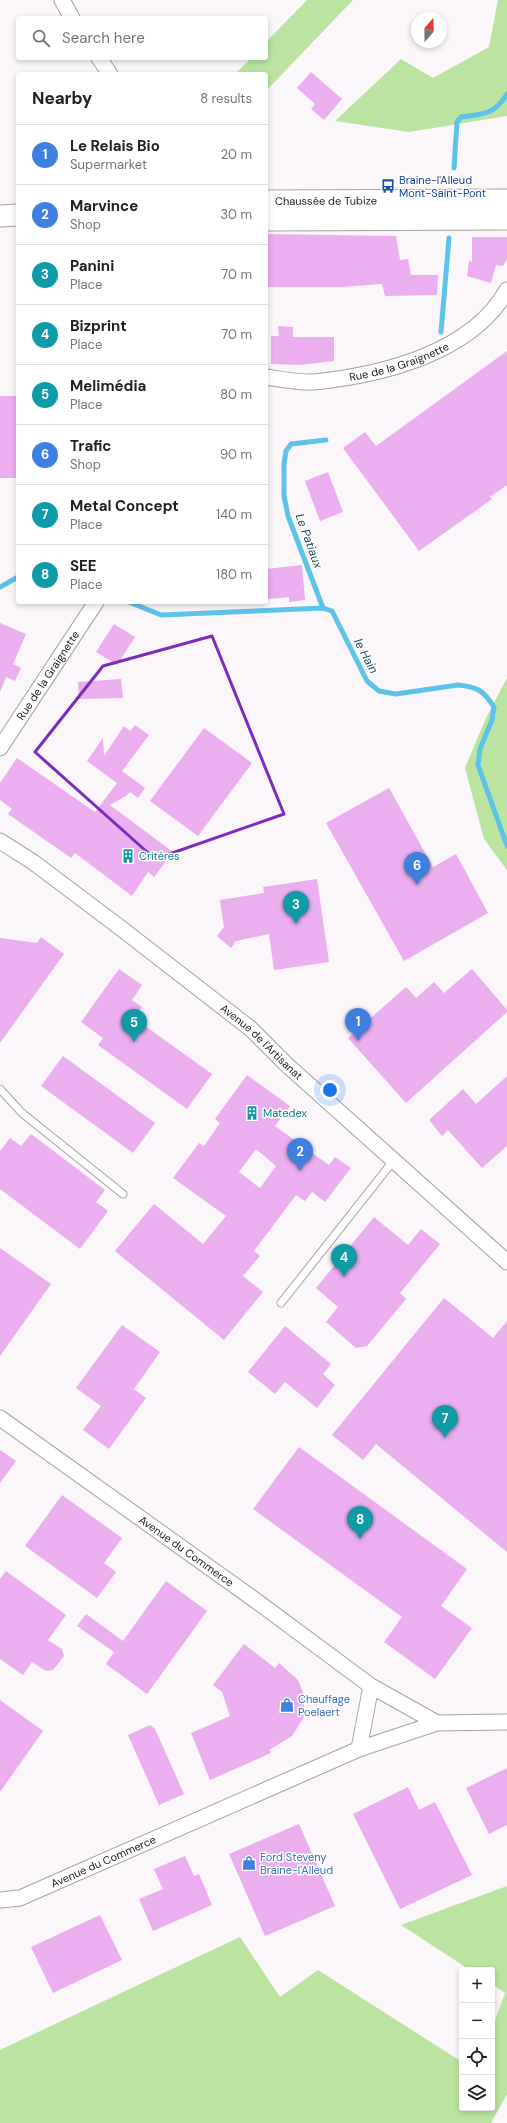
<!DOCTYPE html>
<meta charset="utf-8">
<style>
body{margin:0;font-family:"DM Sans",sans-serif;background:#f6f6f6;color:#202124}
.controls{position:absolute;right:12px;bottom:12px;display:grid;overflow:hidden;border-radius:4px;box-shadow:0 2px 6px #0003}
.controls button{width:36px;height:36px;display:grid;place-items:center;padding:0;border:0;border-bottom:1px solid #e0e0e0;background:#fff;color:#202124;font:20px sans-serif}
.compass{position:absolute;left:411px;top:12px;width:36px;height:36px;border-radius:50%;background:#fff;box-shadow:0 2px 6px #0003;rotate:20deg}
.you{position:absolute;left:330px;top:1090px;width:14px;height:14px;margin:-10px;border:3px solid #fff;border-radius:50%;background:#1a73e8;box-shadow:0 0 0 6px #1a73e833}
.badge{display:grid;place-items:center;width:26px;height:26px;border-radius:50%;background:#7c3aed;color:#fff;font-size:13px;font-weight:700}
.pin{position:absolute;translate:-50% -33px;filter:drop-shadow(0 1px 2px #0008)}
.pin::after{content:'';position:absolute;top:21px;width:14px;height:12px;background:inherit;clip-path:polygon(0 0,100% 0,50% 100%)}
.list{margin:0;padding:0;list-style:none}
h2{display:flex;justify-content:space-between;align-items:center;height:52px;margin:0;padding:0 16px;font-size:17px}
h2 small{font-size:13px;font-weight:400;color:#757577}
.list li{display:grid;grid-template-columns:26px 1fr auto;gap:12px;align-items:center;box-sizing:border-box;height:60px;padding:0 16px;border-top:1px solid #e0e0e0}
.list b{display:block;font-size:15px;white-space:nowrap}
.list p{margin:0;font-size:13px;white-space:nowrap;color:#757577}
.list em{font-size:13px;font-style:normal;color:#757577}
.icon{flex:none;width:22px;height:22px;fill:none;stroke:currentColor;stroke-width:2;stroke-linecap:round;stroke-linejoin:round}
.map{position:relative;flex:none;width:507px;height:2123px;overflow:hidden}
.search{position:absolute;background:#fff;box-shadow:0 2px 6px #0003;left:16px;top:16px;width:252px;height:44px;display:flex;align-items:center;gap:10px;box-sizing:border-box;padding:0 14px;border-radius:4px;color:#757577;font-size:15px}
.panel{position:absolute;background:#fff;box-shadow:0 2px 6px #0003;left:16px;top:72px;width:252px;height:532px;border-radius:4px}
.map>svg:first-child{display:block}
.green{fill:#bae4a0}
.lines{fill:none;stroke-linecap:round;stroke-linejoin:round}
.stream{stroke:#5cc4e9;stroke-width:5}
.building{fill:#ebaeee;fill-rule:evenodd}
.service-casing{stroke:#a6a2a6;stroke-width:9}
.minor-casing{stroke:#a6a2a6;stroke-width:17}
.secondary-casing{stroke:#a6a2a6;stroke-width:23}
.service{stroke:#fff;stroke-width:7}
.minor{stroke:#fff;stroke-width:15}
.secondary{stroke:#fff;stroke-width:21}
.marked{fill:none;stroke:#7b2cbf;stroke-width:3;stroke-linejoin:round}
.labels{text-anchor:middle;stroke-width:3;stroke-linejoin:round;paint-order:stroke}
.transit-label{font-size:11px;fill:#164399;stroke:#fff;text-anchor:start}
.street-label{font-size:11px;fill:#212021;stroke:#fff}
.culture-label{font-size:11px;fill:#0d838f;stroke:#fff;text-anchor:start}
.shop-label{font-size:11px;fill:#366cbe;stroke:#fff;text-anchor:start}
.water-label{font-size:12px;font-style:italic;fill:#214e5e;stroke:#fff}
</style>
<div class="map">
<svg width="507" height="2123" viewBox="0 0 507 2123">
<rect width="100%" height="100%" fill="#faf6fa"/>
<!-- green -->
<g class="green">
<path d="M307,0h46l-87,91v-17h-31l16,-16h15v-16z"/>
<path d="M498,0h9v116l-98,16 -74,-11 66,-62 32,19 56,-31z"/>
<path d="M507,678v192l-23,-31 -19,-71 21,-50z"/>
<path d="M507,1886v208l-16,29h-491v-73l240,-113 40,60 38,-27 144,92v46h30v-79l13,-36 -13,-9v-14h-22l-69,-45z"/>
</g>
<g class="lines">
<!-- stream -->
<g class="stream">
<path d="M454,168l3,-46 4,-5c23,-3 33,-2 46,-23"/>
<path d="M441,332l8,-94"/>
<path d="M0,587l18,-10"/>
<path d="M129,602l32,13 162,-7 9,3 35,70 12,10 17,3 62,-9c20,2 26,6 36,22l-2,13 -12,29 -2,16 29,81"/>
<path d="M323,608l-35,-92 -4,-20v-32l2,-13 5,-7 35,-4"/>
</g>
</g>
<!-- building -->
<g class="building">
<path d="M311,72l31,27 -18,21 -13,-11 4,-5 -18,-16z"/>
<path d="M266,234l130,2 4,24 8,-1 3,16h27l-1,20 -52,1 -3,-12 -41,3h-75z"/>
<path d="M472,237h35v22l-4,7 -7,-1 -5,18 -24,-7 2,-15 3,1z"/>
<path d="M278,326l15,1v10h41v24l-34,4 -29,-1v-28h8z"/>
<path d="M507,351v134l-17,12 2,2 -73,52 -76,-103 22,-16 11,14z"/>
<rect x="0" y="396" width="18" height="82"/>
<path d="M328,472l15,40 -23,9 -15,-40z"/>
<path d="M302,565l3,35 -16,2v-5l-21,2 -2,-30z"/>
<path d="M0,623l26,11 -13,30 8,4 -6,13 -9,-4 -6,15z"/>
<path d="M114,624l21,13 -18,28 -21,-13z"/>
<path d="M121,679l2,19 -44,1 -1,-17z"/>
<path d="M135,725l14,10 -27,36 23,17 -7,10 -8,-6 -4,4 -16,9 63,47 -19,25 -6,-5 -16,24 -57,-43 -4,5 -63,-44 4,-5 -12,-9v-17l17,-25 78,54 22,-29 -30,-22 16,-23 1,18 20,-30 6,5z"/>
<path d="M204,728l48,35 -54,73 -48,-35z"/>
<path d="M389,788l44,79 23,-13 32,59 -84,48 -78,-138z"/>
<path d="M317,879l12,83 -55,8 -5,-36 -33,7 -5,7 -14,-12 7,-9 -4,-27 44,-7 -1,-6z"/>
<path d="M41,937l23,17 -64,89v-105l37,5z"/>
<path d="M119,969l23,16 -10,15 10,7 -8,11 78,56 -25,35 -89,-64 5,-7 -22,-16z"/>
<path d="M472,969l35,41v2l-101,91 -58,-65 58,-51 10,11 18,-16 10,11z"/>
<path d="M63,1056l92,67 -22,30 -92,-67z"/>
<path d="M247,1075l43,31 -15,20 54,39 6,-8 16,11 -26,34 -13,-10 -7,9 -9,-6 -42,56 6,5 -17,20 20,16 -39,48 -109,-89 39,-47 49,40 23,-28 -53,-38 26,-35 5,3 16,-23 -5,-4zM256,1149l20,17 -16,22 -21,-16z"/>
<path d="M507,1076v70l-25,22 -34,-38 -6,6 -13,-16 34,-31 13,15z"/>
<path d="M31,1134l74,56 -9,12 12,9 -28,38 -80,-60v-38l10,-13 11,8z"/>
<path d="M374,1217l34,28 13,-16 19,15 -40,49 6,6 -39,47 -11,2 -30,-26 12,-15 -22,-19z"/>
<path d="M0,1248l51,36 -51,72z"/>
<path d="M444,1298l49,40 14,-17v231l-131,-108 -13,16 -31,-25z"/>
<path d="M122,1325l38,27 -26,37 12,9 -37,51 -26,-19 18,-24 -25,-18z"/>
<path d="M285,1326l46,38 -8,10 12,11 -18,23 -32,-26 -10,12 -27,-22z"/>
<path d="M299,1447l168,122 -26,37 31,22 -37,51 -51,-37 18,-25 -149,-108z"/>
<path d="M0,1450l16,11 -16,22z"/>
<path d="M62,1495l60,43 -18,25 12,9 -19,26 -72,-52z"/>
<path d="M6,1571l60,44 -18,25 14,9 2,7 -11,14 -7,1 -14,-9 -9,13 -23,-16v-80z"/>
<path d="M166,1581l41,30 -60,83 -41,-30 8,-12 -37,-26 9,-12 37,27z"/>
<path d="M244,1644l31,24 4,-5 19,17 6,15v22l-12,19 -23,14 2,3 -61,27 -19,-47 39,-17 -8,-24 -9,-7z"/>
<path d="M0,1700l43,31 -43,61z"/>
<path d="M150,1725l5,4 29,65 -25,11 -31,-70z"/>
<path d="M507,1768v57l-18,9 -23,-46z"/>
<path d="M408,1787l11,23 16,-8 37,73 -72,34 -47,-95z"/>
<path d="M299,1824l36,82 -70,30 -36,-82z"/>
<path d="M185,1856l9,20 5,-2 13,31 -59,26 -14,-32 24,-10 -9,-20z"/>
<path d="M100,1915l22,45 -69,33 -22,-46z"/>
</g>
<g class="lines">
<defs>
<g id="service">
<path d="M0,1089l22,24 101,81"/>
<path d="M281,1303l113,-143"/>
</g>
<g id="minor">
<path d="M62,0l10,18"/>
<path d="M99,58l11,16"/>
<path id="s1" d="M266,377c15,2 33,6 48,5 68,-7 158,-29 193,-92"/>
<path id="s2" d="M0,748l96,-146"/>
<path id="s3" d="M0,841l33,21 89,67 129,100 36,36 220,197"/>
<path id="s4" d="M0,1418l255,182 116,86 66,37 -78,26 12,-63"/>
<path d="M437,1723l70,-1"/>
<path id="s5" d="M0,1900l20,-2 339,-149"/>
</g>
<g id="secondary">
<path id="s6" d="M266,201l241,-1"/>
<path d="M0,216l18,-1"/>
<path d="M266,220l241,-1"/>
</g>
</defs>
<!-- service casing -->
<use href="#service" class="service-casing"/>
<!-- minor casing -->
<use href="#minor" class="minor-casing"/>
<!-- secondary casing -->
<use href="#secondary" class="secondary-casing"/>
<!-- service -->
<use href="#service" class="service"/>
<!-- minor -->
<use href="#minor" class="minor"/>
<!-- secondary -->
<use href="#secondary" class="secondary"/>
</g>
<!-- marked area -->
<path class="marked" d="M212,636l72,178 -129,45 -120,-107 68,-86z"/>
<!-- icons -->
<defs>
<symbol id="bus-bare" viewBox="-9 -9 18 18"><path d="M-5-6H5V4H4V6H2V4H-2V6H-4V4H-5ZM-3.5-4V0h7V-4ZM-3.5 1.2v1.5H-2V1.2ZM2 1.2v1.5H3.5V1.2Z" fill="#1a4fb4" stroke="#fff" stroke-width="2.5" paint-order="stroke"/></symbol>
<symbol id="building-bare" viewBox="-9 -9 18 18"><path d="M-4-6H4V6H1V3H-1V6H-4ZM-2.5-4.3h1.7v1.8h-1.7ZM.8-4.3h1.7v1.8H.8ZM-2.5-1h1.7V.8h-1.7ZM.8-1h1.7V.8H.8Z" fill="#0f9aa8" stroke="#fff" stroke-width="2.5" paint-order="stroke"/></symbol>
<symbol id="shop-bare" viewBox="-9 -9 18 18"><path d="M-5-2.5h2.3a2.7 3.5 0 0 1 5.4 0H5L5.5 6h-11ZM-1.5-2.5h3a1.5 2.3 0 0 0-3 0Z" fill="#3f7fe0" stroke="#fff" stroke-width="2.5" paint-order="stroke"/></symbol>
</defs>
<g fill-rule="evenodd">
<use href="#bus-bare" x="378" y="176" width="20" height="20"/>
<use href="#building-bare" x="118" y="846" width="20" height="20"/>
<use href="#building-bare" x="242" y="1103" width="20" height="20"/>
<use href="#shop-bare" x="277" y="1695" width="20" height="20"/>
<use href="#shop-bare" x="239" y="1853" width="20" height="20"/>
</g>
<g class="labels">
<!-- transit labels -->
<g class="transit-label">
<text x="399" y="184">Braine-l'Alleud<tspan x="399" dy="13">Mont-Saint-Pont</tspan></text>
</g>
<!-- street labels -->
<g class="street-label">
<text dy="4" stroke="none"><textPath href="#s6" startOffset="60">Chaussée de Tubize</textPath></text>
<text dy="4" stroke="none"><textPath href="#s1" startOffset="136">Rue de la Graignette</textPath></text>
<text dy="4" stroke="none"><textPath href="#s2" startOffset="87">Rue de la Graignette</textPath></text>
<text dy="4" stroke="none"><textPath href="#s3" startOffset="330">Avenue de l'Artisanat</textPath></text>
<text dy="4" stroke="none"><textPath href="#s4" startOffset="229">Avenue du Commerce</textPath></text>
<text dy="4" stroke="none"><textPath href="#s5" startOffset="111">Avenue du Commerce</textPath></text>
</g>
<!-- culture labels -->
<g class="culture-label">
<text x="139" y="860">Critéres</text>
<text x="263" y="1117">Matedex</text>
</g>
<!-- shop labels -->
<g class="shop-label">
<text x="298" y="1703">Chauffage<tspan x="298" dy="13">Poelaert</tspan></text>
<text x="260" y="1861">Ford Steveny<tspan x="260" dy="13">Braine-l'Alleud</tspan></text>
</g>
<!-- water labels -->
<g class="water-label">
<text transform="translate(309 541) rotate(70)" y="4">Le Patiaux</text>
<text transform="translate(366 656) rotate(62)" y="4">le Hain</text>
</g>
</g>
</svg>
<div class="controls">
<button>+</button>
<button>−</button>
<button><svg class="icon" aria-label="locate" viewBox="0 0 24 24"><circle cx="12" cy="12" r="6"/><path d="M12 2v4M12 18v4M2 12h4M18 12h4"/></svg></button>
<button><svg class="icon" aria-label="layers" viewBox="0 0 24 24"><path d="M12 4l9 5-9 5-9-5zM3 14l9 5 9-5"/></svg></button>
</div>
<svg class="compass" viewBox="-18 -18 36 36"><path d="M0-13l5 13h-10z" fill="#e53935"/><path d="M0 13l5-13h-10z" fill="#757577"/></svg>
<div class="you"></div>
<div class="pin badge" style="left:358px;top:1041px;background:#3f7fe0">1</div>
<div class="pin badge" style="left:300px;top:1171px;background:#3f7fe0">2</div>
<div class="pin badge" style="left:296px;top:924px;background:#0f9aa8">3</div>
<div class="pin badge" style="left:344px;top:1277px;background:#0f9aa8">4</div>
<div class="pin badge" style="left:134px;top:1042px;background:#0f9aa8">5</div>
<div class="pin badge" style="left:417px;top:885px;background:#3f7fe0">6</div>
<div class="pin badge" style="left:445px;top:1438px;background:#0f9aa8">7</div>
<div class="pin badge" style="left:360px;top:1539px;background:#0f9aa8">8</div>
<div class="search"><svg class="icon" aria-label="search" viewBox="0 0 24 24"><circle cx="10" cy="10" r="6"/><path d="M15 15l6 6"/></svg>Search here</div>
<section class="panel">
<h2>Nearby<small>8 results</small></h2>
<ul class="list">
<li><span class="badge" style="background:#3f7fe0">1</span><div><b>Le Relais Bio</b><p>Supermarket</p></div><em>20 m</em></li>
<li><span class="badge" style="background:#3f7fe0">2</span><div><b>Marvince</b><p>Shop</p></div><em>30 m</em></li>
<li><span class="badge" style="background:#0f9aa8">3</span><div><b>Panini</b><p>Place</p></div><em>70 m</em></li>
<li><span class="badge" style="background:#0f9aa8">4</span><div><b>Bizprint</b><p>Place</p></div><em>70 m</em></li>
<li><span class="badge" style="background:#0f9aa8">5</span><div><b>Melimédia</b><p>Place</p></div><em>80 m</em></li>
<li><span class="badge" style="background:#3f7fe0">6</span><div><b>Trafic</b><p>Shop</p></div><em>90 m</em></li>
<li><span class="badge" style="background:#0f9aa8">7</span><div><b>Metal Concept</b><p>Place</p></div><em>140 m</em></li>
<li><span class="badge" style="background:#0f9aa8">8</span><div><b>SEE</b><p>Place</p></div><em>180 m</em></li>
</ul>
</section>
</div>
